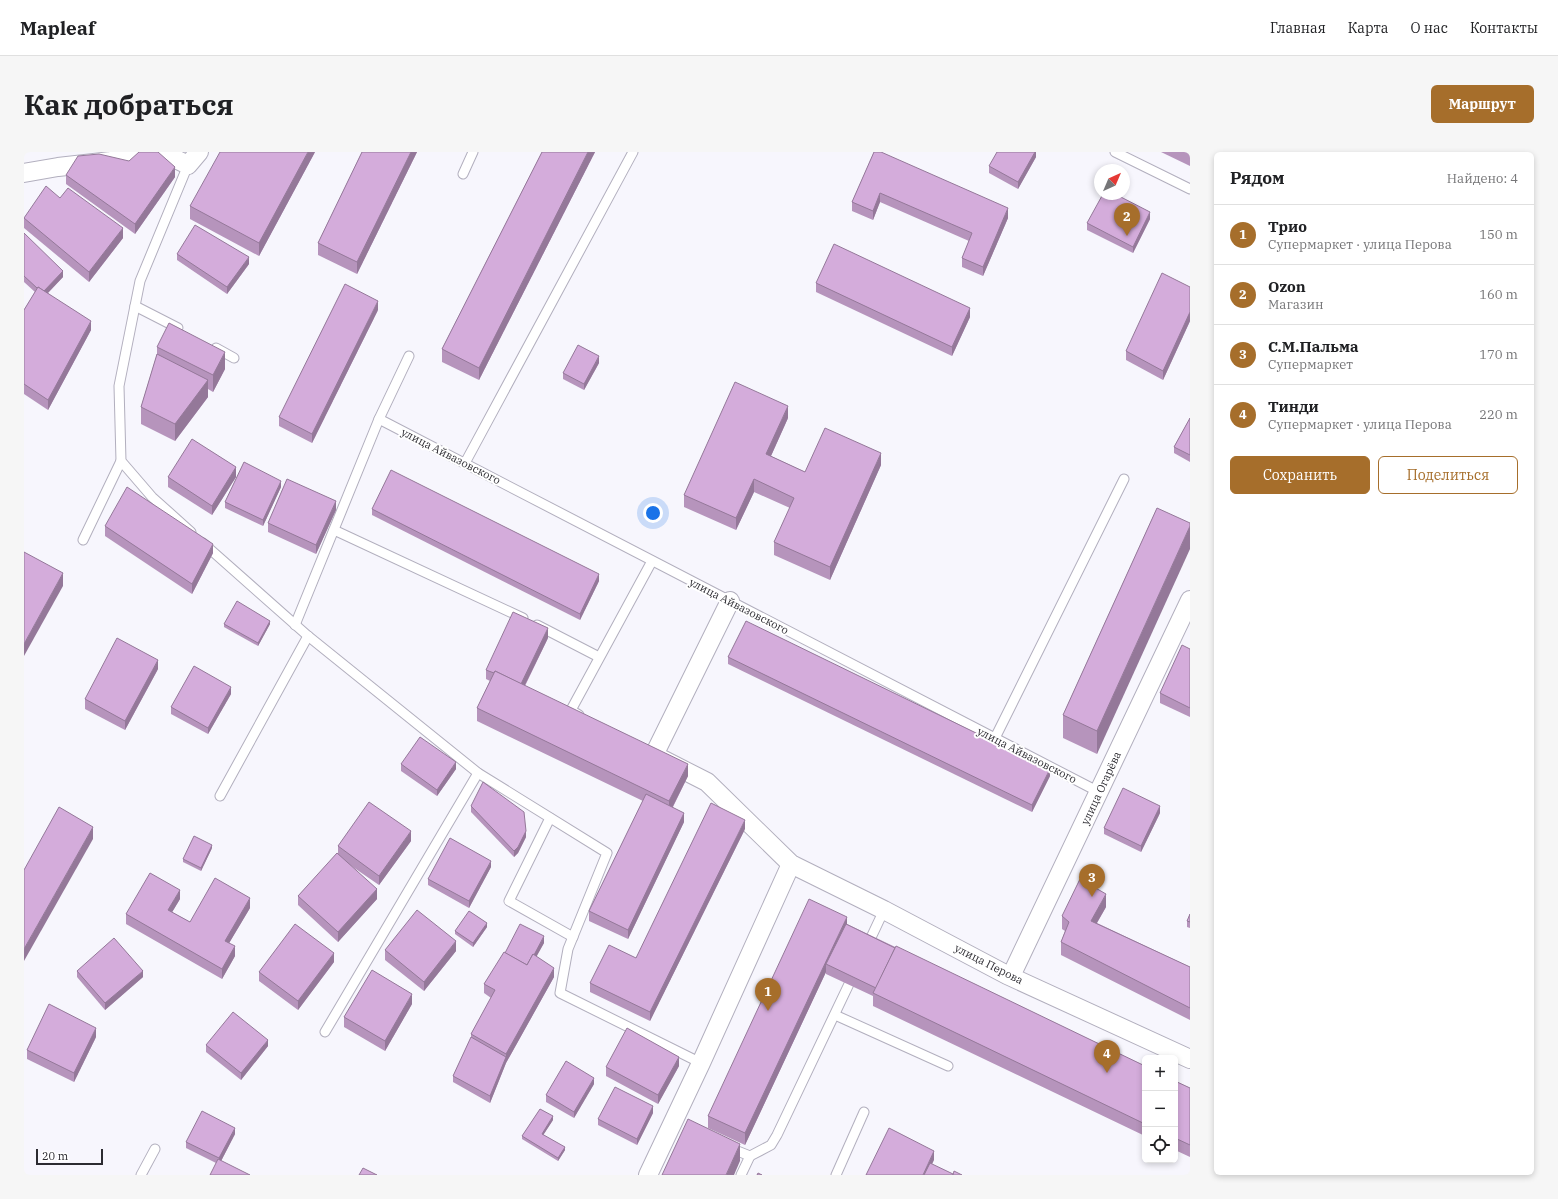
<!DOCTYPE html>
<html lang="ru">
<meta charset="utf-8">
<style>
body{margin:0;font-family:"IBM Plex Serif",serif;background:#f6f6f6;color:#202124}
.controls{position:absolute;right:12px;bottom:12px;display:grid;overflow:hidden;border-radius:6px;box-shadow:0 2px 6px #0003}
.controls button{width:36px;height:36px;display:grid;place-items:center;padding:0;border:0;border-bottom:1px solid #e0e0e0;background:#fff;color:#202124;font:20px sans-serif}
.compass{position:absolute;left:1070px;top:12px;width:36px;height:36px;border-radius:50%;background:#fff;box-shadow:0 2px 6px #0003;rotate:44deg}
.scale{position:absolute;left:12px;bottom:10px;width:67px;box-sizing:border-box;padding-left:4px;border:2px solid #2c2b31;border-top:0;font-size:11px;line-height:14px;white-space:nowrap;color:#2c2b31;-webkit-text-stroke:3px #fff;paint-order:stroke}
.you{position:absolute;left:629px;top:361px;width:14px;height:14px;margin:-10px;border:3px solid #fff;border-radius:50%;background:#1a73e8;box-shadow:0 0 0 6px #1a73e833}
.badge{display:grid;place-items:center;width:26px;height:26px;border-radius:50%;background:#a66e2b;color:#fff;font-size:13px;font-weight:700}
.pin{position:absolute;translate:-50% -33px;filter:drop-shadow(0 1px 2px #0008)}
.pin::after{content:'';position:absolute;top:21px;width:14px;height:12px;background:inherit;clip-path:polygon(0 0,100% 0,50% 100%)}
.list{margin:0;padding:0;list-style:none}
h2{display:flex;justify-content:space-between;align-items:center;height:52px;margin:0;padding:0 16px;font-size:17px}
h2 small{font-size:13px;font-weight:400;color:#757577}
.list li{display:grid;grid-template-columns:26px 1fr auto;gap:12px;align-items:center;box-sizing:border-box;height:60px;padding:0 16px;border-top:1px solid #e0e0e0}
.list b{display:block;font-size:15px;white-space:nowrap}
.list p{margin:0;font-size:13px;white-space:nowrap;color:#757577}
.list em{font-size:13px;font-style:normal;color:#757577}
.actions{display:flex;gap:8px;padding:12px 16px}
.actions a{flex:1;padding:9px 0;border:1px solid #a66e2b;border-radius:6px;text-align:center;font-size:14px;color:#a66e2b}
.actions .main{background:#a66e2b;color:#fff}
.icon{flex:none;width:22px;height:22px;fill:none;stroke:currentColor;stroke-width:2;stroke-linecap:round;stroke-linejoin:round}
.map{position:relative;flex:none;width:1166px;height:1023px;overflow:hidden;border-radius:6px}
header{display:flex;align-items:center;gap:24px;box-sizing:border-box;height:56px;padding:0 20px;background:#fff;border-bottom:1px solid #e0e0e0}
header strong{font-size:19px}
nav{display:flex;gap:22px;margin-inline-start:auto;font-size:14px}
.intro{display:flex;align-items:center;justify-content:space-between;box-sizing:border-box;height:96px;padding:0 24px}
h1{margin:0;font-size:28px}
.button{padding:10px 18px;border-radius:6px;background:#a66e2b;color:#fff;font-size:14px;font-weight:700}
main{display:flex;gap:24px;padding:0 24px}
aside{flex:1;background:#fff;border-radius:6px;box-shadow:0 2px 6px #0003}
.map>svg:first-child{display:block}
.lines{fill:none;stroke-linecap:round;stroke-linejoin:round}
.lane-casing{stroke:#b2afbe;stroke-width:11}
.street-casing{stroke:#b2afbe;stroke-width:20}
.lane{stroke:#fff;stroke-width:9}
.street{stroke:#fff;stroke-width:18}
.wall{fill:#b694bc}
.shaded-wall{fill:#947899}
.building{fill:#d4acdb;stroke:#947899}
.labels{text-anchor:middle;stroke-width:4;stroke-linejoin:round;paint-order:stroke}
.street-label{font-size:11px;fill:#2c2b31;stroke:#fff}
</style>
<header>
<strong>Mapleaf</strong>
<nav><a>Главная</a><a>Карта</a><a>О нас</a><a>Контакты</a></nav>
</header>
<div class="intro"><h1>Как добраться</h1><a class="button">Маршрут</a></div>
<main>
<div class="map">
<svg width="1166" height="1023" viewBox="0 0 1166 1023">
<rect width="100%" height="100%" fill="#f7f6fd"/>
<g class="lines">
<defs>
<g id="lane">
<path d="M1091,0l75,37"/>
<path d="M164,13l-48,116 -21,105 2,75 31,36 39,35"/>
<path d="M439,22l10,-22"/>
<path d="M111,154l43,22"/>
<path d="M192,196l18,10"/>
<path d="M355,267l720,373"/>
<path d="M441,311l168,-311"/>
<path d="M310,378l189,88"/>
<path d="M59,388l38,-79"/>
<path d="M179,391l105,93 170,137 129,80 -39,96 -8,44 141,70"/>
<path d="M271,473l84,-206 30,-63"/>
<path d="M513,473l62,32"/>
<path d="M555,563l-8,-5 81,-149"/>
<path d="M971,586l129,-259"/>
<path d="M196,644l88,-160"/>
<path d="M526,666l-41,83 64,36"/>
<path d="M844,792l16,-34"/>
<path d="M811,863l113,51"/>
<path d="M301,880l153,-259"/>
<path d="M706,996l20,8 -9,19"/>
<path d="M726,1004l21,-11 6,-10 72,-151"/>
<path d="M117,1023l14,-26"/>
<path d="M812,1023l28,-63"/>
</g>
<g id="street">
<path d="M137,0l27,13 11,-13"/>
<path d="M0,21l34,-6 53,-6 34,-9"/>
<path d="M706,449l-76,154 53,27 84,82 93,46 123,65 183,84"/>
<path d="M987,824l179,-376"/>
<path d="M624,1023l53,-112 90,-199"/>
</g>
</defs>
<!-- lane casing -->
<use href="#lane" class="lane-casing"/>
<!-- street casing -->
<use href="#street" class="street-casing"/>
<!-- lane -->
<use href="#lane" class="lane"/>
<!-- street -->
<use href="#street" class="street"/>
</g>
<!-- wall -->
<g class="wall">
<path d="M291,0l-56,104 -69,-37v-13z"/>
<path d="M338,0h55l-60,122 -39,-19v-12z"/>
<path d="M518,0h53l-116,228 -37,-18v-13z"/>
<path d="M850,0l134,66 -25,58 -21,-9v-9l7,-17 -89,-39 -7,18 -21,-9v-9z"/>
<path d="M1012,0v5l-18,32 -29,-16v-7z"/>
<path d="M1137,0h29v14z"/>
<path d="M105,9l46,16 -40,57 -69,-50v-9z"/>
<path d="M36,46l63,40 -34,44 -65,-54v-10z"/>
<path d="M1126,67l-17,34 -46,-23v-7z"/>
<path d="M0,81l39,44 -15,16 43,37 -43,80 -24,-16v-84l11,-18 -11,-10z"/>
<path d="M153,102l72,10 -22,30 -50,-34z"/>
<path d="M792,131l154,34 -18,39 -136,-64z"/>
<path d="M1166,135v34l-27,59 -37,-20v-9z"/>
<path d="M354,158l-66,133 -33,-17v-9z"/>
<path d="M133,195l68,22 -12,23 -5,-3v8l-33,44 -34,-17v-17l16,-53z"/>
<path d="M575,211l-15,27 -21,-11v-6z"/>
<path d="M764,266l-17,38 34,16 76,-7 -51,115 -56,-25v-13l16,-34 -36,-16 -18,38 -52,-23v-12z"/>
<path d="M1166,266v44l-16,-9v-6z"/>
<path d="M144,325h68l-24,38 -44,-28z"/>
<path d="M257,335l-18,39 -38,-18v-6z"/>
<path d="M1133,356l-60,246 -34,-16v-23z"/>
<path d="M348,357l227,72 -19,39 -208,-105z"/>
<path d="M312,358l-20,44 -48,-22v-9z"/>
<path d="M81,374l108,27 -21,41 -87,-58z"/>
<path d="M200,472h46l-12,22 -34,-19z"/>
<path d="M524,486l-23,48 163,90 -15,31 11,15 -56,117 -39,-18v-10l54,-110 -166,-80v-13l13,-27 -4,-2v-9z"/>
<path d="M1166,497v68l-30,-14v-10z"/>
<path d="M704,505l322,119 -18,36 -304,-148z"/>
<path d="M134,517l-33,61 -40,-21v-10z"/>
<path d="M207,542l-23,40 -37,-20v-7z"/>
<path d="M377,612l55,5 -19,27 -36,-25z"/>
<path d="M447,654l55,31 -8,16 -4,4 -43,-45z"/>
<path d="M1136,661l-19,39 -37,-18v-6z"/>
<path d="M721,677l-95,192 -60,-29v-9l46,-25z"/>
<path d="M387,689l-32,44 -32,-22 30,36 -39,43 -40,-37v-9l40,-42v-8z"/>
<path d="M188,696l-11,23 -18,-9v-3z"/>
<path d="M467,715l-22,41 -41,-23v-6z"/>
<path d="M156,747l-8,13 18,10 60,-14 -21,35 6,13 -13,23 -96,-55v-10z"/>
<path d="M1082,755l-9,16 93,44v53l-129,-65v-13l4,-11 -3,-2v-13z"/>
<path d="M1166,762v14l-3,-1v-6z"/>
<path d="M823,772l298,142v70l-272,-130v-10l-47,-22v-2l-81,173 -37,-17v-12z"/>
<path d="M463,775l-14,20 -18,-13v-3z"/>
<path d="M520,791l-8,13 18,21 -48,86 -16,40 -37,-21v-6l18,-38v-4l20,-36 -7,-5v-9l21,-31z"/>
<path d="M361,798l71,1 -32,40 -39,-31z"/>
<path d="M310,810l-36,48 -39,-29v-9z"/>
<path d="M53,819l66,6 -38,33 -28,-33z"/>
<path d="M388,852l-27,47 -41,-24v-10z"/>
<path d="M72,885l-22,45 -47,-23v-9z"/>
<path d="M182,893l62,1 -27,34 -35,-28z"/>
<path d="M655,914l-21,38 -52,-28v-9z"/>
<path d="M1151,929l15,7v69l-15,-7z"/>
<path d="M570,932l-20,34 -28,-16v-7z"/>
<path d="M629,961l-16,32 -39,-20v-6z"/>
<path d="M529,968l-10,15 22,15 -7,11 -36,-22v-3z"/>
<path d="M211,982l-14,27 -5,2 -30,-15v-6z"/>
</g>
<!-- shaded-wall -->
<g class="shaded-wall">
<path d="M284,0h7l-56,104v-13z"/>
<path d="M387,0h6l-60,122v-12z"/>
<path d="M564,0h7l-116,228v-12z"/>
<path d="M1011,0h1v5l-18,32v-7z"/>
<path d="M151,15v10l-40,57v-10z"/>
<path d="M856,41v9l-7,18v-9z"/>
<path d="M984,56v10l-25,58v-9z"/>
<path d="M1126,60v7l-17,34v-6z"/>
<path d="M99,76v10l-34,44v-10z"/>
<path d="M225,105v7l-22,30v-7z"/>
<path d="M39,119v6l-21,22v-6z"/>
<path d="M354,149v9l-66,133v-9z"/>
<path d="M946,156v9l-18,39v-9z"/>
<path d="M1166,160v9l-27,59v-9z"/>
<path d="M67,169v9l-43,80v-10z"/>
<path d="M201,200v17l-12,23v-17z"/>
<path d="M575,204v7l-15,27v-6z"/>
<path d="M184,228v17l-33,44v-17z"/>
<path d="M764,254v12l-22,49v-13z"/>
<path d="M857,301v12l-51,115v-13z"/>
<path d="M212,315v10l-24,38v-9z"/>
<path d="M730,327v13l-18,38v-12z"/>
<path d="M257,329v6l-18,39v-6z"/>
<path d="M312,349v9l-20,44v-9z"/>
<path d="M1166,374v23l-93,205v-23z"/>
<path d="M189,392v9l-21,41v-10z"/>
<path d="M39,421v13l-39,70v-12z"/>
<path d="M575,422v7l-19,39v-6z"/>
<path d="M246,469v3l-12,22v-3z"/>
<path d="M524,476v10l-28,57v-9z"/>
<path d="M134,508v9l-33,61v-9z"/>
<path d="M207,535v7l-23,40v-6z"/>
<path d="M432,610v7l-19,27v-6z"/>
<path d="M664,612v12l-19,38v-13z"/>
<path d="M1026,617v7l-18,36v-7z"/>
<path d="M1136,654v7l-19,39v-6z"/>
<path d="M660,661v9l-56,117v-9z"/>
<path d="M721,668v9l-95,192v-9z"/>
<path d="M69,675v12l-69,122v-12z"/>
<path d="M387,679v10l-32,44v-9z"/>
<path d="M502,679v6l-8,16 -4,4v-6z"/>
<path d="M188,693v3l-11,23v-3z"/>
<path d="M467,709v6l-22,41v-7z"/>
<path d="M353,737v10l-39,43v-10z"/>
<path d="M156,738v9l-12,20v-9z"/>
<path d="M1082,742v13l-15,26v-12z"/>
<path d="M226,746v10l-25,42v-9z"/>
<path d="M823,765v12l-21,35v8l-81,173v-12z"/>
<path d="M463,771v4l-14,20v-4z"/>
<path d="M520,784v7l-17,31v-6z"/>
<path d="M432,789v10l-32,40v-9z"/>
<path d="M211,794v10l-13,23v-10z"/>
<path d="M310,801v9l-36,48v-9z"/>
<path d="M530,816v9l-48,86 -16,40v-7l16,-39v-3z"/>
<path d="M119,819v6l-38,33v-7z"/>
<path d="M388,842v10l-27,47v-10z"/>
<path d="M72,876v9l-22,45v-9z"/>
<path d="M244,888v6l-27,34v-7z"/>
<path d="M655,905v9l-21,38v-9z"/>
<path d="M570,926v6l-20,34v-6z"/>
<path d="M629,954v7l-16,32v-6z"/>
<path d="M529,964v4l-11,17v-3z"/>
<path d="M211,976v6l-16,31v-7z"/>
<path d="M716,992v17l-6,14h-8z"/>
<path d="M541,995v3l-7,11v-3z"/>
<path d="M910,999v9l-7,15h-4z"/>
</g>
<!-- building -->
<g class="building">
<path d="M115,0h19l17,15 -40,57 -69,-49 12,-19 21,-2 30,7z"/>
<path d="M196,0h88l-49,91 -69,-37z"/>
<path d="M338,0h49l-54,110 -39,-19z"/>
<path d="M518,0h46l-109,216 -37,-19z"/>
<path d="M850,0h7l127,56 -25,59 -21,-9 10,-25 -92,-40 -7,18 -21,-9z"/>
<path d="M973,0h38l-17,30 -29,-16z"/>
<path d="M22,34l14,12 8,-10 55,40 -34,44 -65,-54z"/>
<path d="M1079,42h12l35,18 -17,35 -46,-24z"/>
<path d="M171,73l54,32 -22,30 -50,-33z"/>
<path d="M0,81l39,38 -19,20 -6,-4 -1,1 -13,-12z"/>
<path d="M810,92l136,64 -18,39 -136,-64z"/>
<path d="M1138,121l28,14v25l-27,59 -37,-20z"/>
<path d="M321,132l33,17 -66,133 -33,-17z"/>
<path d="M14,135l53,34 -43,79 -24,-16v-74z"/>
<path d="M145,171l56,29 -12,23 -56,-28z"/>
<path d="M554,193l21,11 -15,28 -21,-11z"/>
<path d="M133,202l51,26 -33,44 -34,-17z"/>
<path d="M711,230l53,24 -22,48 39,18 20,-44 56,25 -51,114 -56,-25 20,-44 -40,-19 -18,39 -52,-23z"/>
<path d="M1166,266v37l-16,-8z"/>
<path d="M168,287l44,28 -24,39 -44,-29z"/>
<path d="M220,310l37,19 -18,39 -38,-18z"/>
<path d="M367,318l208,104 -19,40 -208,-105z"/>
<path d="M263,327l49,22 -20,44 -48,-22z"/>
<path d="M103,335l86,57 -21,40 -87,-58z"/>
<path d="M1133,356l33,15v3l-93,205 -34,-16z"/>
<path d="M0,400l39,21 -39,71z"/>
<path d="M213,449l33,20 -12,22 -34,-19z"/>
<path d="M489,460l35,16 -27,56 -26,-13 -1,2 -8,-3z"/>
<path d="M722,469l304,148 -18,36 -304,-148z"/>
<path d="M93,486l41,22 -33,61 -40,-22z"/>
<path d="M1158,493l8,4v59l-30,-15z"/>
<path d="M170,514l37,21 -23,41 -37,-21z"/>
<path d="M471,519l193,93 -19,37 -192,-93z"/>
<path d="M396,585l36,25 -19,28 -36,-26z"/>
<path d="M459,630l41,30 2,19 -8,16 -4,4 -43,-45z"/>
<path d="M1099,636l37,18 -19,40 -37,-18z"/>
<path d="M622,642l38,19 -56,117 -39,-19z"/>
<path d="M345,650l42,29 -32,45 -41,-30z"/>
<path d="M687,651l34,17 -95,192 -60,-29 19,-38 27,13z"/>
<path d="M35,655l34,20 -69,122v-79z"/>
<path d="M170,684l18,9 -11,23 -18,-9z"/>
<path d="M426,686l41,23 -22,40 -41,-22z"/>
<path d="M313,701l40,36 -39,43 -40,-36z"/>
<path d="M126,721l30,17 -12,20 22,12 25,-44 35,20 -25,43 10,5 -13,23 -96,-55z"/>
<path d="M1056,727l26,15 -15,27 99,46v41l-129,-66 8,-20 -7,-6z"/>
<path d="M785,747l38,18 -102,216 -37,-17z"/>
<path d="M393,758l39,31 -32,41 -39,-32z"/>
<path d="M445,759l18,12 -14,20 -18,-12z"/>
<path d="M1166,762v8l-3,-1z"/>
<path d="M271,772l39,29 -36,48 -39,-29z"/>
<path d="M496,772l24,12 -10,19 -1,-1 -6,11 -22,-12z"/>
<path d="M822,772l49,24 -19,40 -50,-24z"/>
<path d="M90,786l29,33 -38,32 -28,-32z"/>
<path d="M872,794l249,120v58l-272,-131z"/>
<path d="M480,800l23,13 6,-11 21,14 -48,86 -35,-20 24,-44 -11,-6z"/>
<path d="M348,818l40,24 -27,47 -41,-24z"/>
<path d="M25,852l47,24 -22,45 -47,-23z"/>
<path d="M209,860l35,28 -27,33 -35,-28z"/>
<path d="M603,876l52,29 -21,38 -52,-28z"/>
<path d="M447,885l35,20 -16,39 -37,-20z"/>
<path d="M542,909l28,17 -20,34 -28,-17z"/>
<path d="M1151,929l15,7v57l-15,-7z"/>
<path d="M591,935l38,19 -16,33 -39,-20z"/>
<path d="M516,957l13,7 -11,18 23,13 -7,11 -36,-22z"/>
<path d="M178,959l33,17 -16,30 -33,-16z"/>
<path d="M664,967l52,25 -14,31h-64z"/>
<path d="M865,976l45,23 -11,24h-57z"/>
<path d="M194,1007l32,16h-40z"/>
<path d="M906,1011l23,11v1h-29z"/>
<path d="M339,1016l14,7h-18z"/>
<path d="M930,1019l8,4h-9z"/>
<path d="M734,1021l4,2h-5z"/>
</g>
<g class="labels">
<!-- street labels -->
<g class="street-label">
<text transform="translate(427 304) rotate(27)" y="4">улица Айвазовского</text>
<text transform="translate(715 454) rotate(27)" y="4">улица Айвазовского</text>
<text transform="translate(1003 603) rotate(27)" y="4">улица Айвазовского</text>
<text transform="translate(1077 636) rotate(-65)" y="4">улица Огарёва</text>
<text transform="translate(965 812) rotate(27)" y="4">улица Перова</text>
</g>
</g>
</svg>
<div class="controls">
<button>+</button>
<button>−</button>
<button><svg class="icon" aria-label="locate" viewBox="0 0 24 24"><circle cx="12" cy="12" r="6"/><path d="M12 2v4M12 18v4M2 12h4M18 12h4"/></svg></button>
</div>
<svg class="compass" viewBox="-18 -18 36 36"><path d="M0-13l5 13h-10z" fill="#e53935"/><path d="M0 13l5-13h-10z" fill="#757577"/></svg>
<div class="scale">20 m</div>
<div class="you"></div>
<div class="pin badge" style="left:744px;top:859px">1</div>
<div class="pin badge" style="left:1103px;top:84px">2</div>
<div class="pin badge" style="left:1068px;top:745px">3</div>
<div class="pin badge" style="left:1083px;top:921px">4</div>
</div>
<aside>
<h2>Рядом<small>Найдено: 4</small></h2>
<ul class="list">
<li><span class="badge">1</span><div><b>Трио</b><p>Супермаркет · улица Перова</p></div><em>150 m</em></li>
<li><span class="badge">2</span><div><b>Ozon</b><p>Магазин</p></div><em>160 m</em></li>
<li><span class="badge">3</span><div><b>С.М.Пальма</b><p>Супермаркет</p></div><em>170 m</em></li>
<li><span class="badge">4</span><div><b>Тинди</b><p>Супермаркет · улица Перова</p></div><em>220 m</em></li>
</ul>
<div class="actions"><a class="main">Сохранить</a><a>Поделиться</a></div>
</aside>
</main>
